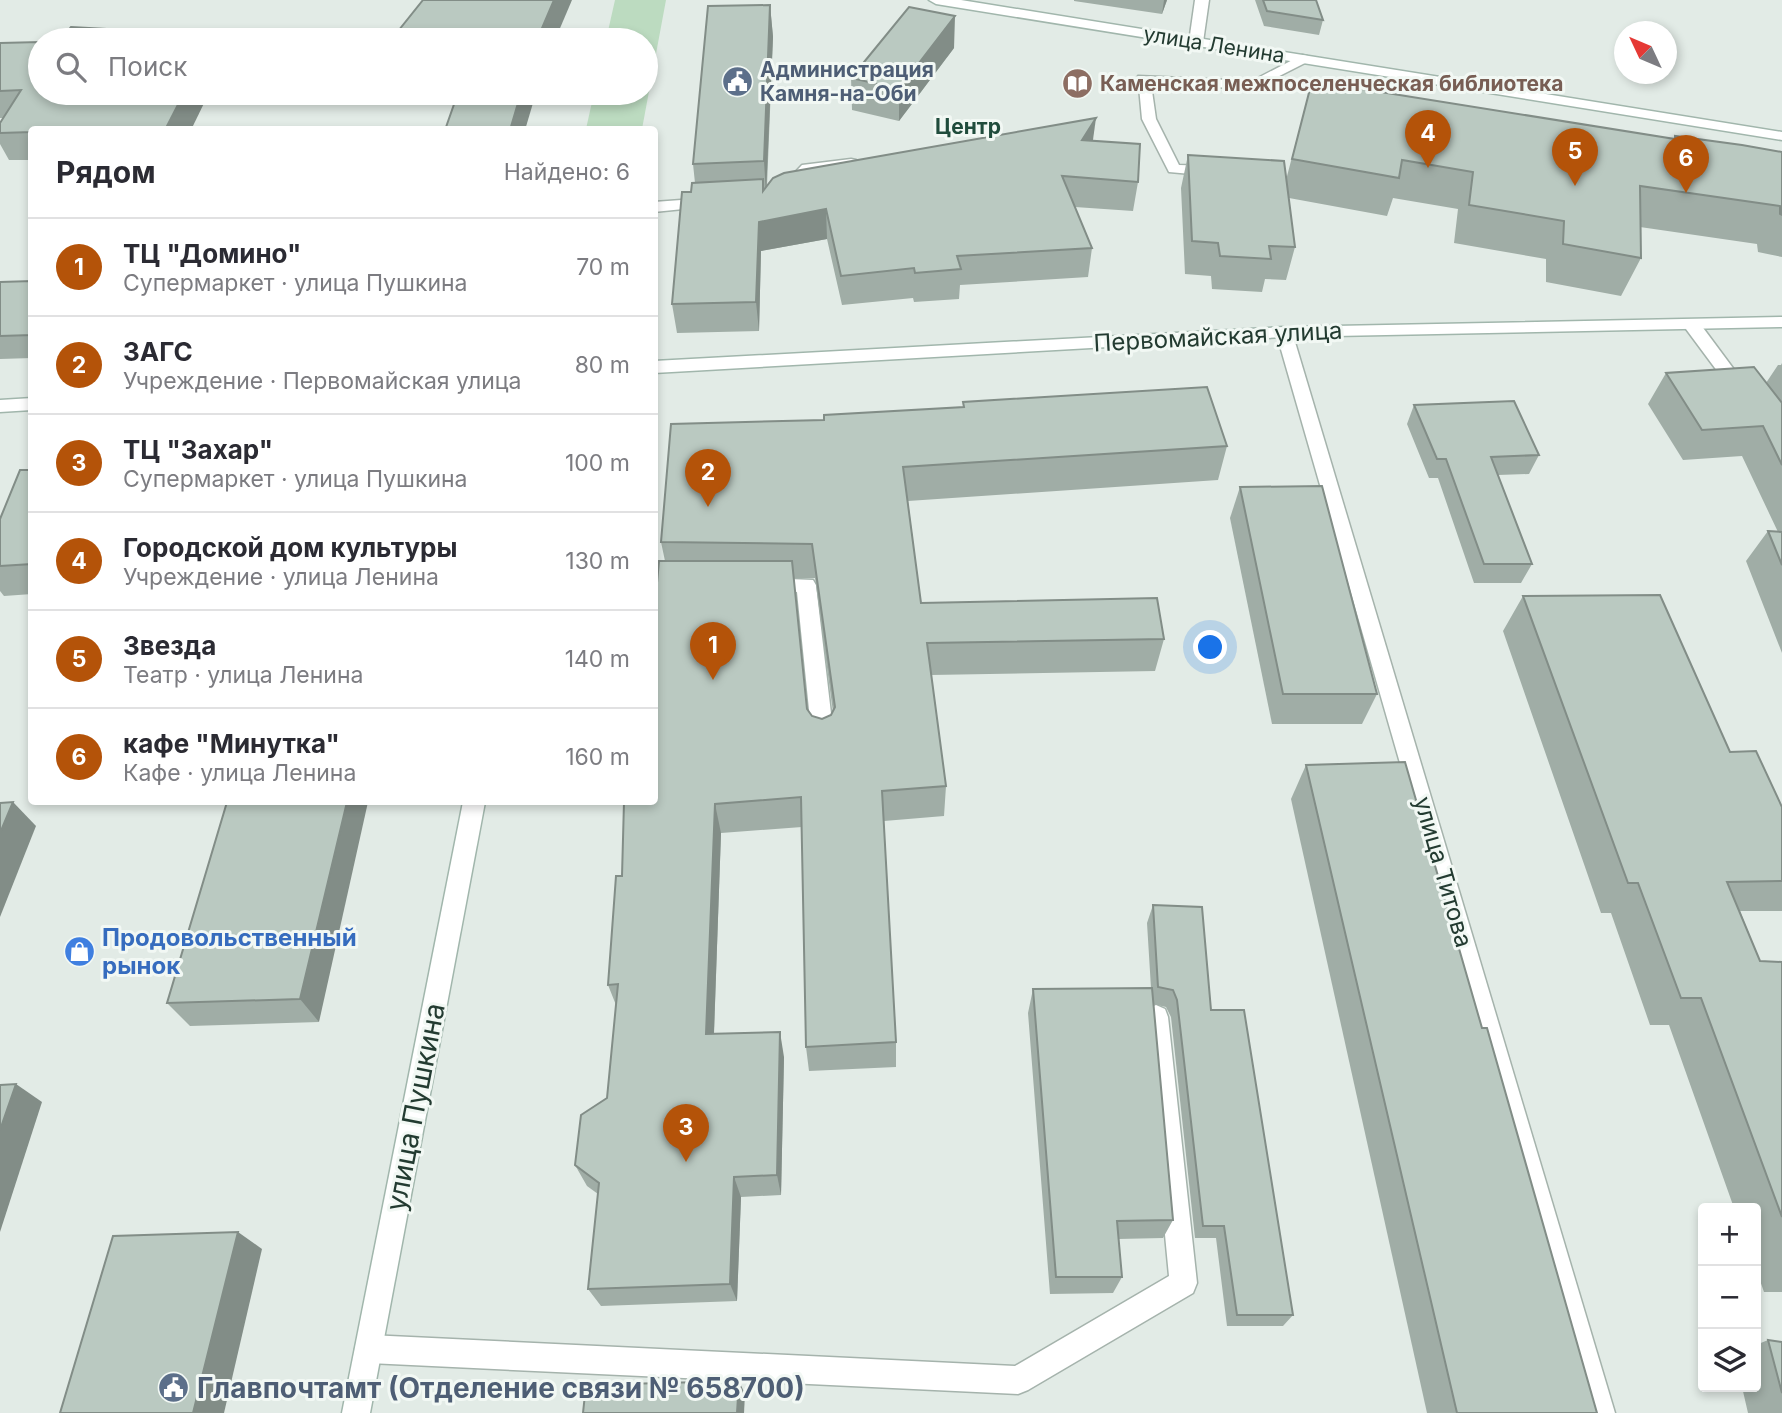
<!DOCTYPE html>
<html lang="ru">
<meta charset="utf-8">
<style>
body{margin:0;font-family:Inter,sans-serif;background:#f7f7f7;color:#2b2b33}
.controls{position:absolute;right:21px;bottom:21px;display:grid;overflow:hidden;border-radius:7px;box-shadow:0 4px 10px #0003}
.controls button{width:63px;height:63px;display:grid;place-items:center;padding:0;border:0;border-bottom:2px solid #e1e1e2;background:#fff;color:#2b2b33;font:35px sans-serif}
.compass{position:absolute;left:1614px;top:21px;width:63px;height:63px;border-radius:50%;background:#fff;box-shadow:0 4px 10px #0003;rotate:314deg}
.you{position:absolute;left:1211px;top:648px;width:24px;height:24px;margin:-18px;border:5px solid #fff;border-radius:50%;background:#1a73e8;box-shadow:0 0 0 10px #1a73e833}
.badge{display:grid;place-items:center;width:46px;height:46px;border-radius:50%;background:#b45309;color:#fff;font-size:23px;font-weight:700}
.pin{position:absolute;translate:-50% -58px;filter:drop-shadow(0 2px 4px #0008)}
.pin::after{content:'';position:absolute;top:37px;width:24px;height:21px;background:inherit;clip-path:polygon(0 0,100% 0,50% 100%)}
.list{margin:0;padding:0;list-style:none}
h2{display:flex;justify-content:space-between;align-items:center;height:91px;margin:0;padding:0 28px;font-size:30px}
h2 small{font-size:23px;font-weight:400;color:#7c7c81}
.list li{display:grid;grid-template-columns:46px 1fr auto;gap:21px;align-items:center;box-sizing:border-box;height:98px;padding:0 28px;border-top:2px solid #e1e1e2}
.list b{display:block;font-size:26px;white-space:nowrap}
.list p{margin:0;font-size:23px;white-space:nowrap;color:#7c7c81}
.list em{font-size:23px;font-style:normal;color:#7c7c81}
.icon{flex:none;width:38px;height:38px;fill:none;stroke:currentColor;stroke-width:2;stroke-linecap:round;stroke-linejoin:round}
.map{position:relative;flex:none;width:1782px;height:1413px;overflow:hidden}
.search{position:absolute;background:#fff;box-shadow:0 4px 10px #0003;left:28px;top:28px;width:630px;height:77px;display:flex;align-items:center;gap:18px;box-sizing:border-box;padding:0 24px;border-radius:38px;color:#7c7c81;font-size:26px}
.panel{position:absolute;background:#fff;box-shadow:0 4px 10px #0003;left:28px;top:126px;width:630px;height:679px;border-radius:7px}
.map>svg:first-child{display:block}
.green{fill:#bcdbc0}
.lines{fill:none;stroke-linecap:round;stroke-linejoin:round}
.lane-casing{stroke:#a5b3ac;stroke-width:3}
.street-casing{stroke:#a5b3ac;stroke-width:3}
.secondary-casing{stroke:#a1b6ac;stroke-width:3}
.lane{fill:#fff;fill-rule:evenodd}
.street{fill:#fff;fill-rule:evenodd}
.secondary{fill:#fff;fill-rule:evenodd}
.wall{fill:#a0ada6;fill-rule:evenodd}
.shaded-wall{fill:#828d87}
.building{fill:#bac9c1;stroke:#828d87;stroke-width:2}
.labels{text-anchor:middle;stroke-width:6;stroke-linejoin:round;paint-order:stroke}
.far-street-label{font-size:21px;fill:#233b31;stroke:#f2f8f4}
.far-service-label{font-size:21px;font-weight:bold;fill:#4e5e75;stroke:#f2f8f4;text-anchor:start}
.far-education-label{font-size:21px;font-weight:bold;fill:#785e54;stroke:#f2f8f4;text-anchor:start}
.far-neighbourhood-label{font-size:21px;font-weight:bold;fill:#204c3c;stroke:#f2f8f4}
.street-label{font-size:24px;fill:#233b31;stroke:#f2f8f4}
.shop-label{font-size:24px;font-weight:bold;fill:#366cbe;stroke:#f2f8f4;text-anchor:start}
.near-street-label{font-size:28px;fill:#233b31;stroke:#f2f8f4}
.near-service-label{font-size:28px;font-weight:bold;fill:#4e5e75;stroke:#f2f8f4;text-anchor:start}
</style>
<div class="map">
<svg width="1782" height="1413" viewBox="0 0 1782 1413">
<rect width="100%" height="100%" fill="#e2ebe6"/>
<!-- green -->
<path class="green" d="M615,0h51l-24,129 -30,-3 -26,3 8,-36h52v-53h-40z"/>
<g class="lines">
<defs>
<g id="lane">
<path d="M1302,55l5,1v6l-53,27 -103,-5 5,35 23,46 34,1 8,5 -8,5 -44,-4 -27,-53 -4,-43 114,5z"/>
<path d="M851,159l5,1v6l-44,6 -19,19h-10l-3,-3 22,-23z"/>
<path d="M708,198l5,2v6l-59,6v-10z"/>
<path d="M1692,320l6,1 49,66 3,4 -3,4h-12l-49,-66 -2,-4 2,-4z"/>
<path d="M766,578l47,2 3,5 18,154 -3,6 -8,3 -8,-3 -3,-6 -15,-147 -38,-2 -3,-5 3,-5z"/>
<path d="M1156,1005l9,4 3,8 29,266 -4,10 -165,97 -10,4 -649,-31 -10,-4 -4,-10 4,-10 10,-4 646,31 154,-90 -25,-259 3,-8z"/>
</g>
<g id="street">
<path d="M1195,0h14l-6,42 -7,4 -7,-4z"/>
<path d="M1284,327l8,5 323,1081h-28l-311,-1081z"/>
</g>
<g id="secondary">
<path d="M929,0h32l821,132v8l-846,-136z"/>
<path d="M1782,317v10l-498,10 -630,36v-12l630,-34z"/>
<path d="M32,398v12l-32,2v-12z"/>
<path d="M463,802h22l-115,611h-28z"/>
</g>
</defs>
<!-- lane casing -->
<use href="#lane" class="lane-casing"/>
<!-- street casing -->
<use href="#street" class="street-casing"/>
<!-- secondary casing -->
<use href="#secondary" class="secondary-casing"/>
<!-- lane -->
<use href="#lane" class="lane"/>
<!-- street -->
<use href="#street" class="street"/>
<!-- secondary -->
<use href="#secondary" class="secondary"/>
</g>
<!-- wall -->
<g class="wall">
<path d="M1074,0h93l-5,14 -88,-13z"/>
<path d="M1255,0h61l7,20 -4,15 -55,-9z"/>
<path d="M770,5l3,32 -6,149 326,-45 45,41 -5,29 -58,-4 17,41 -4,29 -128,8 -1,14 -45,3 -1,-4 -71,7 -15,-66 -66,12 -2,80 -82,2 -5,-29 19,-112 4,-9 -2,-19z"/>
<path d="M40,42l-8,88v30h-23l-9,-16v-21l3,-5h-3v-75z"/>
<path d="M954,48l-55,73 -47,-11 -1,-32z"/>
<path d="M1312,81l361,58 2,-3 107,16v105l-24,-5 -1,-8 -117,-17 1,31 -20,38 -75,-14v-23l-92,-16 4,-34 -65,-11 -6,18 -98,-18 6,49 -9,33 -21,-1 -3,13 -50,-3 -1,-13 -26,-2 -4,-86 7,-33 98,25z"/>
<path d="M32,281v77l-32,1v-77z"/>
<path d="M1782,363v290l-36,-92 22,-30 10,1 -36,-76 -59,4 -35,-56 18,-31 100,10 12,-18h3z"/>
<path d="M963,402l264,44 -9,34 -310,21 13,102 243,36 -9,32 -224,4 15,111 -2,30 -60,5 12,221v25l-87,4 -3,-24 -4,-220 -81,6 -7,201 70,23 -3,138 -40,2 -4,104 -136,5 -13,-17 10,-95 -11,-8 -12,-21 32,-67 9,-93 -8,-20 14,-109 32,-74 2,-208 9,-33 -4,-19 163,-122 139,-13zM793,578h22l18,134 -2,3 -9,4 -10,-3 -5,-7z"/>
<path d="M1414,405l125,50 -10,19 -31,1 34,89 -11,19h-47l-36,-105h-9l-22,-54z"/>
<path d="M32,470v124l-28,2 -4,-5v-72z"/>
<path d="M1240,487l137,207 -15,30h-90l-42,-206z"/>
<path d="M1523,596l207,156 52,55v104h-42l20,50 22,1v330h-18l-8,-23v-61h-22l-65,-183h-19l-39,-112h-10l-98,-282z"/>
<path d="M1306,765l176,263 115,385h-170l-136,-614z"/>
<path d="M227,802l92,220 -129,4 -23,-23z"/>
<path d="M1153,905l58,105 82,305 -10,11h-56l-11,-88h-21l-24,-221 -5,-10 -13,-3 20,216 -10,18 -45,1 4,38 -9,16 -63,1 -22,-281 5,-24 118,-1 -4,-65z"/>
<path d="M1768,1340l14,2v71h-34l-6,-26h14v-42z"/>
</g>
<!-- shaded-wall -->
<g class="shaded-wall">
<path d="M554,0h18l-17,40h-18z"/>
<path d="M1164,0h3l-5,14z"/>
<path d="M770,5l3,32 -7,157 -2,-33z"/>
<path d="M955,16l-1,32 -55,73v-32z"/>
<path d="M184,93h25l-18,37h-26z"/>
<path d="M521,93h15l-11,37h-15z"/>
<path d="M1096,118l-4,29 -10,-7z"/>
<path d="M826,209l1,30 -66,12 -2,80 -3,-29 3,-80z"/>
<path d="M13,802l23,24 -36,91v-84z"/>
<path d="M347,802h21l-49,220 -19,-23z"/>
<path d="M715,804l6,29 -8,226 -7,-25z"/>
<path d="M780,1032l4,25 -3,138 -4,-20z"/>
<path d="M16,1084l26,18 -42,130v-102z"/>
<path d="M734,1177l7,20 -4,104 -7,-17z"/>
<path d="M238,1232l24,17 -38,164h-31z"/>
<path d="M739,1381l6,13 -1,19h-7z"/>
</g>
<!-- building -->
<g class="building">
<path d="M423,0h131l-17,40h-146z"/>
<path d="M1263,0h53l7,20 -56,-9z"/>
<path d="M770,5l-6,156 -71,3 15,-158z"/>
<path d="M909,7l46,9 -56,73 -48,-11z"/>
<path d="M71,27l142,8 -3,5h-150z"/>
<path d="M40,42v51h144l-19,37h-133v2l-32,1v-10l21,-33 -21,1v-48z"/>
<path d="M1312,81l363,58v-3l67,9 40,7v63l-2,-1v-8l-140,-20 1,72 -78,-14 1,-23 -95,-16 4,-33 -71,-12 -3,18 -107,-19z"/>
<path d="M458,93h63l-11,37h-65z"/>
<path d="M1096,118l-14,22 58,4 -2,38 -76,-6 30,72 -135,8 4,13 -46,4 -1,-5 -73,8 -15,-67 -67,13 -3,80 -84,2 10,-112h9l1,-9 71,-4v12l10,-13 11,-5z"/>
<path d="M1188,155l96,6 11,86 -26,-1 2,13 -51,-3 -2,-13 -26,-2z"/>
<path d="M32,281v54l-32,1v-54z"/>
<path d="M1754,367l28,36v62l-19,-39 -61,4 -36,-57z"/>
<path d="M1207,387l20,59 -324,21 18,136 236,-5 7,41 -237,4 19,143 -64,5 14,251 -90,5 -5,-250 -86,7 -9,230 74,-2 -3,143 -43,2 -4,107 -142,5 11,-106 -24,-18 6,-50 26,-17 11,-114 -10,1 8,-109h6l2,-74h30v-208h2l3,-33h133l15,148 5,7 10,3 9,-4 4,-8 -23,-163 -151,-2 10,-118 153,-4v-5l140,-8 -1,-5z"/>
<path d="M1514,401l25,54 -48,2 41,107h-48l-38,-105h-9l-23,-54z"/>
<path d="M20,470h12v94l-32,2v-47z"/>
<path d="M1322,486l55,208h-94l-43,-207z"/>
<path d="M1768,531l14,1v33z"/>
<path d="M1660,595l70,157 26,-1 26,56v74l-55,1 33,79 22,1v255l-81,-219h-20l-43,-115h-10l-105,-287z"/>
<path d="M1405,762l77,266h5l110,385h-140l-151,-648z"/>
<path d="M13,802l-13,31v-30z"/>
<path d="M227,802h120l-47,197 -133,4z"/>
<path d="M1153,905l49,2 9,103h33l49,305h-56l-13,-89h-21l-26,-226 -4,-10 -15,-3z"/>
<path d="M1152,988l21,232 -56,1 5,56h-66l-23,-288z"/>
<path d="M16,1084l-16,46v-45z"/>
<path d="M238,1232l-45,181h-133l53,-177z"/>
<path d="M1768,1340l14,2v51z"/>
<path d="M739,1381l-2,32h-154l3,-28z"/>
</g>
<!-- icons -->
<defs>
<symbol id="civic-disc" viewBox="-11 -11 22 22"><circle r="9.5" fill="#5c6f8a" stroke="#f2f8f4"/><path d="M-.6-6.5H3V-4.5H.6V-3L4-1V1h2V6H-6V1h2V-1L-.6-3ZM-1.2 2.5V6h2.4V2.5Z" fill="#fff"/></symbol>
<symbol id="library-disc" viewBox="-11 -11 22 22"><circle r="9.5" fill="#8d6e63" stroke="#f2f8f4"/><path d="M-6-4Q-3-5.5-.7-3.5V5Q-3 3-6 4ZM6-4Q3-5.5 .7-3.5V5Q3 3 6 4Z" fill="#fff"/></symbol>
<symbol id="shop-disc" viewBox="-11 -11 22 22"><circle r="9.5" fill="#3f7fe0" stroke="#f2f8f4"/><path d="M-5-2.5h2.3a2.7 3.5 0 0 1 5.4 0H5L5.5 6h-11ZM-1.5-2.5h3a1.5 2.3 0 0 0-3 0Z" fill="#fff"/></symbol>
</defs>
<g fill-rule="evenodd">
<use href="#civic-disc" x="720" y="64" width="35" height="35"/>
<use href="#library-disc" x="1060" y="66" width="35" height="35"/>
<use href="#shop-disc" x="62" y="934" width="35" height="35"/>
<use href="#civic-disc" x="156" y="1370" width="35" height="35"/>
</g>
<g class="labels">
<!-- far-street labels -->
<g class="far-street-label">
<text transform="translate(1214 45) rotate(9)" y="7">улица Ленина</text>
</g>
<!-- far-service labels -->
<g class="far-service-label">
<text x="760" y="77">Администрация<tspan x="760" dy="24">Камня-на-Оби</tspan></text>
</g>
<!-- far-education labels -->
<g class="far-education-label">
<text x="1100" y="91">Каменская межпоселенческая библиотека</text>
</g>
<!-- far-neighbourhood labels -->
<g class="far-neighbourhood-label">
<text x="968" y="134">Центр</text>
</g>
<!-- street labels -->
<g class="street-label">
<text transform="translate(1218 337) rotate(-3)" y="8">Первомайская улица</text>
<text transform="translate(1443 872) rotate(74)" y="8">улица Титова</text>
</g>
<!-- shop labels -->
<g class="shop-label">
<text x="102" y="946">Продовольственный<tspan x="102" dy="28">рынок</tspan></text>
</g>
<!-- near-street labels -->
<g class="near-street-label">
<text transform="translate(415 1107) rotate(-79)" y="10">улица Пушкина</text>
</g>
<!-- near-service labels -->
<g class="near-service-label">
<text x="197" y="1398">Главпочтамт (Отделение связи № 658700)</text>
</g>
</g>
</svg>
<div class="controls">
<button>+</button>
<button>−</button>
<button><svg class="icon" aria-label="layers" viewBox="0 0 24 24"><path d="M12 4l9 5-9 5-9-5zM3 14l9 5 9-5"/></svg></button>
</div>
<svg class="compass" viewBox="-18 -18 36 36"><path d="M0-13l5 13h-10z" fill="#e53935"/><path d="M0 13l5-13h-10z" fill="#7c7c81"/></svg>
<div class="you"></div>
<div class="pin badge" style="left:713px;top:680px">1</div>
<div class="pin badge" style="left:708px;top:507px">2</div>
<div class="pin badge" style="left:686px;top:1162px">3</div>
<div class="pin badge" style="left:1428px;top:168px">4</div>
<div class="pin badge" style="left:1575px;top:186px">5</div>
<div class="pin badge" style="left:1686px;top:193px">6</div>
<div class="search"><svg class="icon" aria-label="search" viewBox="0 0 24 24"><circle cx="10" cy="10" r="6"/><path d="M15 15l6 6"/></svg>Поиск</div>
<section class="panel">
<h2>Рядом<small>Найдено: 6</small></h2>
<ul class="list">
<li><span class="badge">1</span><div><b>ТЦ &quot;Домино&quot;</b><p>Супермаркет · улица Пушкина</p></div><em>70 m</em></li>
<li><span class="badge">2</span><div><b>ЗАГС</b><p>Учреждение · Первомайская улица</p></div><em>80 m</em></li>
<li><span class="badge">3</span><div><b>ТЦ &quot;Захар&quot;</b><p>Супермаркет · улица Пушкина</p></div><em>100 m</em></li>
<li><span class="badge">4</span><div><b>Городской дом культуры</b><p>Учреждение · улица Ленина</p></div><em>130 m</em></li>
<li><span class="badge">5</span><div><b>Звезда</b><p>Театр · улица Ленина</p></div><em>140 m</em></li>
<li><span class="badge">6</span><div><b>кафе &quot;Минутка&quot;</b><p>Кафе · улица Ленина</p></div><em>160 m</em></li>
</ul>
</section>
</div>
